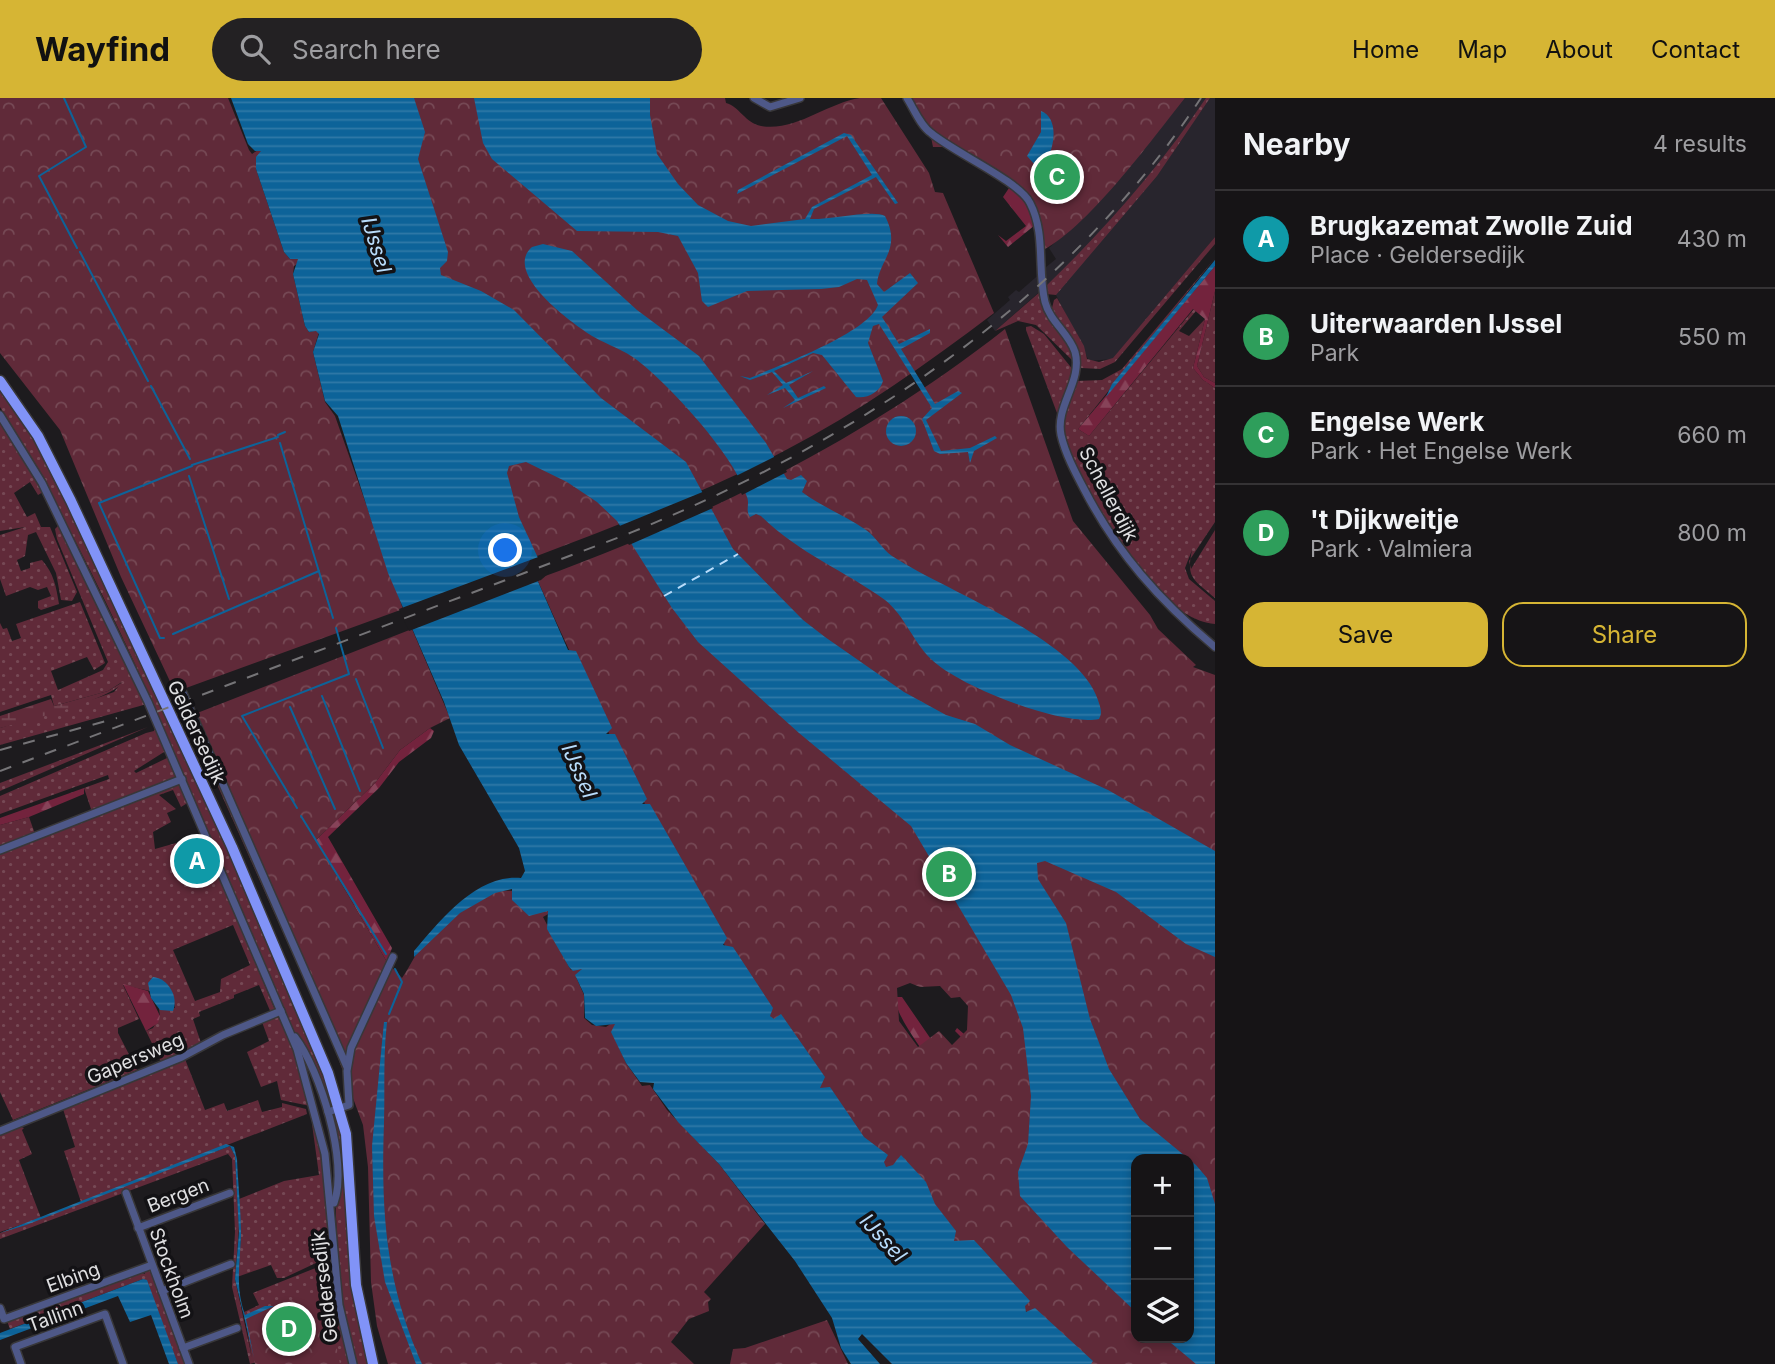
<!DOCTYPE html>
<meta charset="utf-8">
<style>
body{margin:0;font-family:Inter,sans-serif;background:#232123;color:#f1f3f6}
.controls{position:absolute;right:21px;bottom:21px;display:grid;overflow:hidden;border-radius:14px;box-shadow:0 4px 10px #0003}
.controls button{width:63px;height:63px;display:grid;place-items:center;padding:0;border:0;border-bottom:2px solid #353335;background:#161416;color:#f1f3f6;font:35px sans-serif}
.you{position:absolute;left:506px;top:453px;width:24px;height:24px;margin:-18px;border:5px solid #fff;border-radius:50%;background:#1a73e8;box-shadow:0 0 0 10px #1a73e833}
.badge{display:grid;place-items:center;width:46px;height:46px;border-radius:50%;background:#d6b534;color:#fff;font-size:23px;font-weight:700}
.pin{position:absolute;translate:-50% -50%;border:4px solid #fff;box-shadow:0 2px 7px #0006}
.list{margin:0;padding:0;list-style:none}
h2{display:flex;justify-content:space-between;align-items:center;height:91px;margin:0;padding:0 28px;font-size:30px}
h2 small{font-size:23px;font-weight:400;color:#9e9ea1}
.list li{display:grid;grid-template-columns:46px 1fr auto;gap:21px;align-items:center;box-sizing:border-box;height:98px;padding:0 28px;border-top:2px solid #353335}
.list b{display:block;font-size:26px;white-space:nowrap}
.list p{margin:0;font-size:23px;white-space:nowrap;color:#9e9ea1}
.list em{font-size:23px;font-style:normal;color:#9e9ea1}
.actions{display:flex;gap:14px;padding:21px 28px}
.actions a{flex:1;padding:16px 0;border:2px solid #d6b534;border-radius:21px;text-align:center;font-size:24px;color:#d6b534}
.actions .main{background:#d6b534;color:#111}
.icon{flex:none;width:38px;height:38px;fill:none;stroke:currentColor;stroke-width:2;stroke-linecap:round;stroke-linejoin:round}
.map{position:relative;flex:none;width:1215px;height:1266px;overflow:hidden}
header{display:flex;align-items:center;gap:42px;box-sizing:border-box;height:98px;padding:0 35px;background:#d6b534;color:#111}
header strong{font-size:33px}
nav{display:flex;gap:38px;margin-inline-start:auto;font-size:24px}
.search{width:490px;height:63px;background:#232123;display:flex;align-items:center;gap:18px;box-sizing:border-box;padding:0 24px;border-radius:38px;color:#9e9ea1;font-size:26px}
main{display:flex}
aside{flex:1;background:#161416}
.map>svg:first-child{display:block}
.built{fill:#28252d}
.grass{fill:url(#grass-dots);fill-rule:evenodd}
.forest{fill:url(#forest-firs)}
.wetland{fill:url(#wetland-marsh)}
.park{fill:url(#park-crowns);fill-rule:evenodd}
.water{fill:url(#water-rules)}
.pier{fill:#1d1b1e}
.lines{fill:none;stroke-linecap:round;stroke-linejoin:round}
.stream{stroke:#0d6399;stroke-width:2}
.ferry{stroke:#b8dcfb;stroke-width:2;stroke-dasharray:9 7;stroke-linecap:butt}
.minor-casing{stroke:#383739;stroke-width:10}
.major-casing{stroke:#383739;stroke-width:13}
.minor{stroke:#4e5888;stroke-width:7}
.major{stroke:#8193f7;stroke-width:10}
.rail{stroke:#757477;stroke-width:2;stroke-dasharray:12 12;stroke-linecap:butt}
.labels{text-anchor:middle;stroke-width:7;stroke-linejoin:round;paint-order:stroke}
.street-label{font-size:19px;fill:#e0e0e2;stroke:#131215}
.water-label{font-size:21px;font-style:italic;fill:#b8dcfb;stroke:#131215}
</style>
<header>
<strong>Wayfind</strong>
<div class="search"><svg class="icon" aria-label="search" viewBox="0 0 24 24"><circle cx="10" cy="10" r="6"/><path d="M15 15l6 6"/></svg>Search here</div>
<nav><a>Home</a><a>Map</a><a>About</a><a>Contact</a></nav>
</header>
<main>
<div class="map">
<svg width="1215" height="1266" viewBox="0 0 1215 1266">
<defs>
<pattern id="grass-dots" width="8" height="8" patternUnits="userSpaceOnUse" patternTransform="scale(1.75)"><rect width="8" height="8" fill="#602a39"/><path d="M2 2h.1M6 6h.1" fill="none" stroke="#764955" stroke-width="1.8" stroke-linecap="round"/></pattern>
<pattern id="forest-firs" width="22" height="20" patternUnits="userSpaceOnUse" patternTransform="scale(1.75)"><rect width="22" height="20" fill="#73233d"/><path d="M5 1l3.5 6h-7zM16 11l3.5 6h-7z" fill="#874359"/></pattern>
<pattern id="wetland-marsh" width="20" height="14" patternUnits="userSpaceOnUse" patternTransform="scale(1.75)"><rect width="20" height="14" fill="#602a39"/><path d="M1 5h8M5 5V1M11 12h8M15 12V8" fill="none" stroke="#764955"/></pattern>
<pattern id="park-crowns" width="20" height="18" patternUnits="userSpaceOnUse" patternTransform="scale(1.75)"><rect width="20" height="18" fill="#602a39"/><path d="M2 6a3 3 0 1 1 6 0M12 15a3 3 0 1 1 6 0" fill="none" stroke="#764955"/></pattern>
<pattern id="water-rules" width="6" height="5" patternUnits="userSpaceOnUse" patternTransform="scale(1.75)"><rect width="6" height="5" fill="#0d6399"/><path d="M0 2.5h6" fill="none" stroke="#3079a7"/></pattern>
</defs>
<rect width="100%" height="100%" fill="#1d1b1e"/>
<!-- built -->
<g class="built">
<path d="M1185,0h30v139l-102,122 -24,2 -34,-68 -8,-8 -2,-17 11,-9 -7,-11 49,-46z"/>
<path d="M1043,173l2,16 -50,44 -8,-11 23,-20 -2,-3 8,-7 3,2z"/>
</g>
<!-- grass -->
<g class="grass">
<path d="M1206,0h4l-53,78 -101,119 -10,-1 -1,-7c60,-58 114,-119 161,-189z"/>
<path d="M1215,139v7l-100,118 -15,7 -19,-1 -30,-56 3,-12 3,-2 27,48 3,13 12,3 14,-4z"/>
<path d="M1215,160l-137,171 11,7 105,-127 2,2 -17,20 10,5 16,-17 -12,49 10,12 12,8v134l-26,39 2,8 24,-39v68c-22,-19 -29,-20 -23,-48l-7,18 4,11 26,22v23c-60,-4 -137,-132 -150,-186 -5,-19 5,-39 11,-57l26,-1 20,-11z"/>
<path d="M1041,193l31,57 1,13 -37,-36 -18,-4 -23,10z"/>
<path d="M1215,193v92l-11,-6 -7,-11z"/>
<path d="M1031,228l13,8 30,37 -14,50 -34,-91v-3z"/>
<path d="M0,290l35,52 30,57 165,358 105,251 -8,-4 -24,-57 -13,-19c-90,-209 -170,-424 -290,-619z"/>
<path d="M0,322l43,72 -5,3 -8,-13 -16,11 13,24 8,-4 6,14h9l27,65 -5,9 -11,-1 -5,-27 -20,-41 -8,3 -3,21 -8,4 4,11 9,-3v-5l12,-3c12,14 14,26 17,44l-18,6 -3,-2v-7l13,-5 -4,-9 -9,3 -8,-3 -24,9 -6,-17v-44l25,-8 -25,4z"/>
<path d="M59,427l88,179 -147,41v-17l100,-31 14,-5 8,-10 -14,9 -54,15 -3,-11 -51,17v-89l3,6 4,-1 5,13 9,-3 -5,-14 64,-22 25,61 -11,7 -7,-13 -36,14 7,19 45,-20 5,-8 -51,-123 -2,-10z"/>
<path d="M148,629l-148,64v-8z"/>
<path d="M158,630l8,19 -2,5 -30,19 2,2 31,-15 5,3 5,13 -4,6 -81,32 -8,-24 25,-9 -1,-4 -108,39v-18l146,-63 8,-2v10v-11z"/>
<path d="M179,685l10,19 -8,5 -8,-17 -14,5 17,14 -9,4 4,9 -18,10 2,17 21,-6 15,35 20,-13 -10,10 -5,11 9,-14 10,-5 60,143 -4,3 -12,-28 -25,10v3l-35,14 1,4 -7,3 8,24 -40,19 -15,-31 7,-3 7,-12 -1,-7 16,-1 -2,-12 -50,-11 16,34 -21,9v5l19,37 -124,50 -13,-28v-240zM233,827l17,40 -29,14 -1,13 -25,9 -22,-51z"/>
<path d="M29,719l6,17 -35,14v-23z"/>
<path d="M274,919l7,1 15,37 14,51 -29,-6 -4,-19 -16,6 -14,-35 22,-11 -7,-19z"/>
<path d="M185,961l20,51 19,-7 3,8 31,-11 4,12 20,-5v-4l24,6 1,5 -226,88 -17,-51 11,-4 -12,-38z"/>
<path d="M335,1015l6,18 14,172 14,61h-14c-23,-81 -17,-164 -23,-246z"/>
<path d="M312,1026h2l11,40 8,91 -49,23h-7l-6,-13 -34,12 4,-39 -2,-39 45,-18 35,-6z"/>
<path d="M19,1028l5,2 -2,2 10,24 -13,6 22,58 -41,14v-99z"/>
<path d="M230,1048l5,10 4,70 -4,53 17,79 -8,-46 15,-7 -6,-12 75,-30 5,2 5,53 12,46h-65l-12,-7 -23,7 -18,-77 3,-55 -3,-73 -4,-5 -228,85v-6z"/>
<path d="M150,1171l36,95h-8l-35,-85 -133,50 -3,-8 133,-49 5,2 -1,-4z"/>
</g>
<!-- forest -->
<g class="forest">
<path d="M1011,87l16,15 8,25 -27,22 -10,-12 8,6 20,-15 -23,-29z"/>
<path d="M1215,168v25l-18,75 7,11 11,6v5l-12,-8 -10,-12 12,-49 -12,-10 -104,127 -11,-7z"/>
<path d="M430,630l4,3 -3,7 -32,24 -20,26 -51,49 64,111 -5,14 -71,-122 59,-57 25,-33z"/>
<path d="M84,690v6l-55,23 -29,8v-7z"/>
<path d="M123,886l25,7 12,25 -2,7 -12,8z"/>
<path d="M895,899h7l35,51 36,1 -18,-18 2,-3 21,18 -5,70c-18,-24 -78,-93 -78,-119z"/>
</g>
<!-- wetland -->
<path class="wetland" d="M123,584c-10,17 -100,40 -123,46v-12l51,-17 3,7 54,-15z"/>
<!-- park -->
<g class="park">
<path d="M0,0h228l21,52 3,4 9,-6 3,5 -8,16 28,83 6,7 9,-3 2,6 -7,4 -1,8 12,52 4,6 11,-3 -7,23 12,50 10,14 68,193 -228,83 -54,-115 -61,-147 -60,-77z"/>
<path d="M380,0h345l1,5c13,3 19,20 35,23 34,6 66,-23 99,-28 7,0 14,0 21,0l48,75 6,19 8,1 51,120c-67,51 -135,99 -210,138 -82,43 -169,75 -255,108z"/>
<path d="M904,0h281c-33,41 -100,134 -146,154l-8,-44 -13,-18 -71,-43h-14l-2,-10z"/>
<path d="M1005,231l68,192 77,94 8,14 38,36 -3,2 22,8v689h-131c-52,-46 -101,-93 -149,-142 -19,-19 -39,-37 -56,-57 -144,-177 -250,-378 -342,-586 168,-61 327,-139 468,-250zM910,885l10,4 20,-1 11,12 9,-1 8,9 -1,24 -15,15 -13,-14 -21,16 -19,-26 -2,-33zM1136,1061h53v179h-53z"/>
<path d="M412,531l38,89 -20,10 -30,22 -25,33 -59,57 71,122 15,16c9,-13 16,-30 27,-41 18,-21 55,-50 84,-46l11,17h23l3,5 -7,4 26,50 2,3 9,-6 5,7 -9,6 8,18v23l8,7 14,2 12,-8 4,5 -10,8 14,31 16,23 8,-1 17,25 52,54 46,60 -61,68 7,7 -3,3 1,9 -20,8 -18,23 23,22h-306l-11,-38 -6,-44 -3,-115 -5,-42 -29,-78 -147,-330z"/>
<path d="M325,1191l15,75h-85l-10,-45c25,-14 53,-20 80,-30z"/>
<path d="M827,1222l21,44h-118l3,-15 12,-1z"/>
</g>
<!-- water -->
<g class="water">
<path d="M231,0h183l11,34 -7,27 30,93 -1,9 -7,7 1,7 40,16 33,19 87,88 85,64 47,87 70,71 22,17 79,55 42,23 29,9 35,21 98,45 107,61v106l-29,-13 -70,-52 -71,-31 -8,2 1,16 28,44 24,96 19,50 31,50 56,46 11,13 8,26v160h-19l-31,-26h24v-179h-53v153l-69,-65 -47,-51 -2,-24 10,-28 3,-48 -8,-68 -12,-33 -100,-169 -112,-93 -101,-91 -26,-34 -55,-87 -20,-19 -30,-20 -41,-20 -17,4 -2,7 12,44 26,56 -9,4 32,73 8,1 36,77 -6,6h9l32,65 -5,5h8l77,134 -4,7 10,2 40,61 -3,8 4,3 7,-5 44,63 -5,11 10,-1 34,50 24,18 -4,7 2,5 7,-2 8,-10 25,27 9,22 21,27 -2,10 20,-1 56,61 -5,5 1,6 9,-4 58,53 -2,3h-199l-30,-30 -4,5 22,25h-29l-10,-16 -9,-30 -37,-57 -76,-97 -41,-42 -25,-33 1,-6 -14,-1 -14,-19 -15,-31 4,-8 -19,2 -11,-8 -1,-24 -9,-19 7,-6 -9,2 -4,-4 -22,-38 1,-18 -19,5 -17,-16v-11l-17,4 -35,20 -46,44v-6c26,-30 62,-77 107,-73l4,-7 -6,-23 -60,-103 -15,-43 -56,-129 -50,-157 -13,-15 -12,-49 6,-18 -3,-3 -7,1 -4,-6 -12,-52 5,-15h-8l-6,-7 -28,-83v-12l5,-6h-6l-7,-7z"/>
<path d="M474,0h176v17l7,39 21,30 20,21 30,16 23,5 54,-7 7,-12 60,-32 -25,-39 -110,58 1,-4 106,-57 7,2 47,68 -3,1 -19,-27 -62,32 -4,10c19,1 64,-10 75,-3 17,33 -6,44 -8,68l7,8 26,-19 8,10 -36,34 17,27 31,-15v4l-29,16 34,55 23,-13 4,2 -36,27 15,31 29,-3 25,-12 2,2 -23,13 -4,12 -2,-11 -28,2 -6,-3 -12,-32 10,-11 -53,-84 -6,2 -5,17 15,38c-3,11 -16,18 -27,16l-34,-42 -9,-2 -39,18 12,12 27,-12 -24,14 9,13 26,-12 2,2 -43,20 12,-8 -10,-12 -18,7 16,-10 -11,-13 -22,8 -10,-4 10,2c30,-13 118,-45 128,-73l-11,-25 -10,-1 -18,8 -18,2 -74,2 -39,16 -6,-6 -4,-28 -20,-37 -20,-4 -81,-1 -85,-72 -9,-16z"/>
<path d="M1041,13c18,7 14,36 5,50l-11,4 -8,-9 14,-24z"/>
<path d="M543,146l29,7 65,59 62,46 67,87 21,36 4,1 10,-5 6,6 -5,11c20,15 44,24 64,38 10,7 16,19 26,26 53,35 186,83 206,144 2,7 5,12 1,19 -37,8 -141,-33 -168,-60 -18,-17 -26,-43 -46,-59 -41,-30 -87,-47 -124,-84l-5,-2 -6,3c-5,-8 0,-12 -3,-20 -9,-27 -28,-51 -46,-73 -18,-21 -42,-47 -64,-64 -13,-10 -29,-15 -43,-23 -21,-13 -92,-64 -62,-90z"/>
<path d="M1215,162v6l-109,131 6,-13z"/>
<circle cx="901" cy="333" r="15"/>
<path d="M153,879c15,1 26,20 20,34l-13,-1 -9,-12 -3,-15z"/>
<path d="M384,924h3c-4,34 -2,67 -3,101 -3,88 1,159 38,241h-6l-31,-82 -11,-66 -2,-70z"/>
<path d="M226,1046l8,3 3,12c1,25 4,51 4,76 -1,29 -6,52 4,80l20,-9h9l-28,13 8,39 -19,-79 4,-47 -4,-76 -5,-10 -204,79 -26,8z"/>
<path d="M143,1181l4,1 31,84h-9l-18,-49 -21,7 -12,-26 -118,44v-7z"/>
</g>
<!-- pier -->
<g class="pier">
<path d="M778,357l9,17 -45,23 -8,-18z"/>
<path d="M705,393l8,17 -84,37 -12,-18z"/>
<path d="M541,458l8,17 -8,7 -132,51 -10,-22z"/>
</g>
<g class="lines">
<!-- stream -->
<g class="stream">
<path d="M64,0l22,49 -47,29 38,72"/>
<path d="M80,154l68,129"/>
<path d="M151,288l39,73"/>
<path d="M278,337l7,-3"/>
<path d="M280,345l53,175"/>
<path d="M192,367l86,-28"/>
<path d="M189,378l40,123"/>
<path d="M173,536l146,-63"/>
<path d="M164,540h-4l-61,-135 93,-37"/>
<path d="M356,581l27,69"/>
<path d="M322,598l38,95"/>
<path d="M290,609l45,102"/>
<path d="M297,710l-55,-92 107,-42 -13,-46"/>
<path d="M301,718l85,138"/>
<path d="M389,916l13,-32 -7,-13"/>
</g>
<!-- ferry -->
<path class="ferry" d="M664,498l74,-42"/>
<defs>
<g id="minor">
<path d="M754,0l16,9 30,-9"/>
<path d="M907,0c7,11 13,27 24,35 22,19 88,48 99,70 16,31 7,66 15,99 5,20 24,31 30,50 8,29 -20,54 -14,83 4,18 14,37 23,54 33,64 76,112 131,158"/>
<path d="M0,317l42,68 106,219 149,347 28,105 14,151 14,59"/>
<path d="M183,595l164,374"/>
<path d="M0,752l182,-71"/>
<path d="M295,939c25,33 54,126 39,166"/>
<path d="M328,1014l21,-7 -2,-34 4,-23 42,-91"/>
<path d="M0,1033l182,-74 41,-22 58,-24"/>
<path d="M126,1095l63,171"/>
<path d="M138,1130l92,-35"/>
<path d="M162,1193l69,-27"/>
<path d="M0,1210l4,11 148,-54"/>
<path d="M183,1250l54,-20"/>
<path d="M21,1266l-6,-17 90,-33 18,50"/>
</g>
<path id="major" d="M0,283l38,55 33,65 161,346 96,226 18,61 10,151 17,79"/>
</defs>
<!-- minor casing -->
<use href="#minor" class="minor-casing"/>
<!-- major casing -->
<use href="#major" class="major-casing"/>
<!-- minor -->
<use href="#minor" class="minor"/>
<!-- major -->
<use href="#major" class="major"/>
<!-- rail -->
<g class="rail">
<path d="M0,652l117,-32"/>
<path d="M0,673l625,-236c228,-92 438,-229 576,-437"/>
</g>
</g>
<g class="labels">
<!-- street labels -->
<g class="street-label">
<text transform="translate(1109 396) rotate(62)" y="7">Schellerdijk</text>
<text transform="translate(197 634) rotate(65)" y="7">Geldersedijk</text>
<text transform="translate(135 960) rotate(-23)" y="7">Gapersweg</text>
<text transform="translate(178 1097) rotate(-21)" y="7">Bergen</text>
<text transform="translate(172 1175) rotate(70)" y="7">Stockholm</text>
<text transform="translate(73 1179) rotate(-20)" y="7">Elbing</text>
<text transform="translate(324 1189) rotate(-97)" y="7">Geldersedijk</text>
<text transform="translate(55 1218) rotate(-20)" y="7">Tallinn</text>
</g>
<!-- water labels -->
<g class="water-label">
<text transform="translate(376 147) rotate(73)" y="7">IJssel</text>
<text transform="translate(579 673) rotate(66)" y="7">IJssel</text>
<text transform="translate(883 1140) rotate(47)" y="7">IJssel</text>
</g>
</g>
</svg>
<div class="controls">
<button>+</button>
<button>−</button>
<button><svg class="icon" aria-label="layers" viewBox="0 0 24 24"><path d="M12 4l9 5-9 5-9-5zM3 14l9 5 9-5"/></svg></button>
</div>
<div class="you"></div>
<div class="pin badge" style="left:197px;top:763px;background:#0f9aa8">A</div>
<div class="pin badge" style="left:949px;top:776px;background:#2e9e5b">B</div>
<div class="pin badge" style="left:1057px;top:79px;background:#2e9e5b">C</div>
<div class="pin badge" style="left:289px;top:1231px;background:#2e9e5b">D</div>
</div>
<aside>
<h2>Nearby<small>4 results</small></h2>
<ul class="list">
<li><span class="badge" style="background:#0f9aa8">A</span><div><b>Brugkazemat Zwolle Zuid</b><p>Place · Geldersedijk</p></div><em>430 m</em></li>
<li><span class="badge" style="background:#2e9e5b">B</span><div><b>Uiterwaarden IJssel</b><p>Park</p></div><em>550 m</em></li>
<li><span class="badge" style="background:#2e9e5b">C</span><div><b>Engelse Werk</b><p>Park · Het Engelse Werk</p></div><em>660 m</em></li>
<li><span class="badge" style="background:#2e9e5b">D</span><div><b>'t Dijkweitje</b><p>Park · Valmiera</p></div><em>800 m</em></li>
</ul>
<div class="actions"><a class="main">Save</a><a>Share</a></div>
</aside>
</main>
